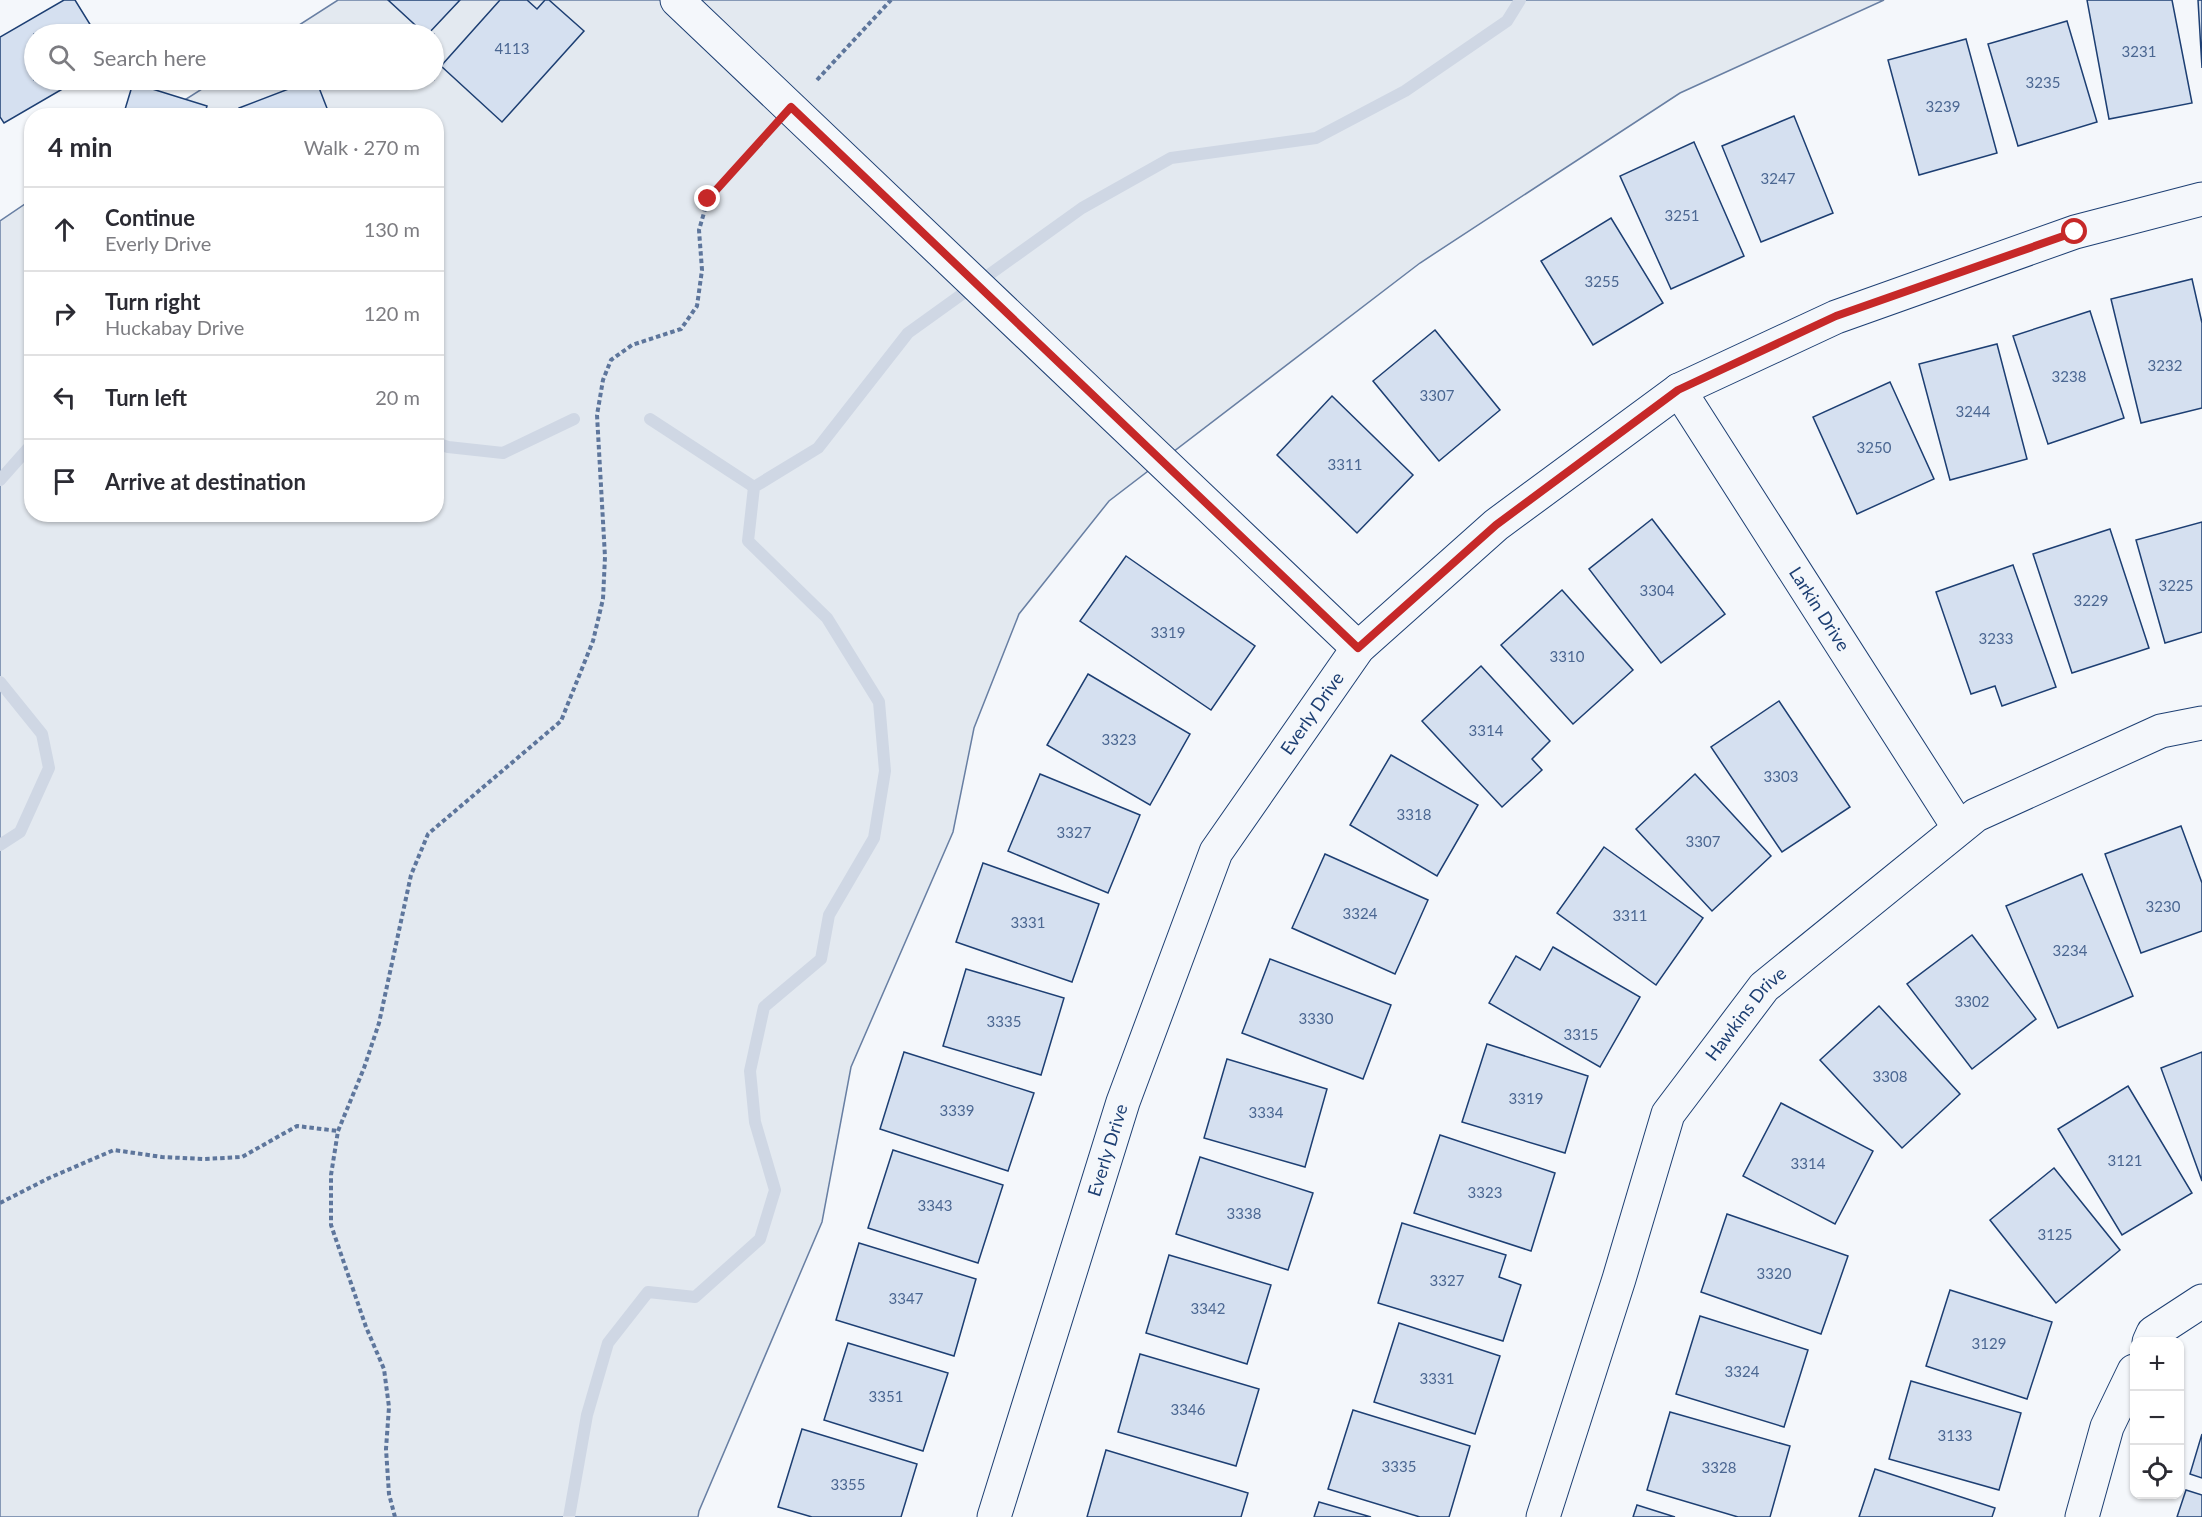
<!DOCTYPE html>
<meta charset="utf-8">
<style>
body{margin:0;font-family:Lato,sans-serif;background:#f7f7f7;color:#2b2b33}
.controls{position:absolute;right:18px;bottom:18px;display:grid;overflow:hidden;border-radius:12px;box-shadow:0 2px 4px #0004}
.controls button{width:54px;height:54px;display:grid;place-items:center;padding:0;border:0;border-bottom:2px solid #e1e1e2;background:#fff;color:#2b2b33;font:30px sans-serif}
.stop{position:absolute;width:18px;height:18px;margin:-14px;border:4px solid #c62828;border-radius:50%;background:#fff}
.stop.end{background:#c62828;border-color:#fff;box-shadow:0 2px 6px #0008}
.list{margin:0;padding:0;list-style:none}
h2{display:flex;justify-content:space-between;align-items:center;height:78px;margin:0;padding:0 24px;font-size:26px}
h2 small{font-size:20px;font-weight:400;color:#7c7c81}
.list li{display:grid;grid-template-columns:39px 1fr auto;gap:18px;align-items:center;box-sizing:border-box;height:84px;padding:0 24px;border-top:2px solid #e1e1e2}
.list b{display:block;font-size:22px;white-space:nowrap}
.list p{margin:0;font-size:20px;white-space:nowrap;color:#7c7c81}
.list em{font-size:20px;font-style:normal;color:#7c7c81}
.icon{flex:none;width:33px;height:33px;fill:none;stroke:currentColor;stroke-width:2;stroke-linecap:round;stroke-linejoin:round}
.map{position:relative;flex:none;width:2202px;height:1517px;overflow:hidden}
.search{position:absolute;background:#fff;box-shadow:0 2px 4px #0004;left:24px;top:24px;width:420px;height:66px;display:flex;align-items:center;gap:15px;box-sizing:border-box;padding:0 21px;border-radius:33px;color:#7c7c81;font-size:22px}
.panel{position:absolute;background:#fff;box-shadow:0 2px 4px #0004;left:24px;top:108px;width:420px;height:414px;border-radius:24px}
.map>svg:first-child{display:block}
.green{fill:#e3e9f0;stroke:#687fa3;stroke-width:1.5}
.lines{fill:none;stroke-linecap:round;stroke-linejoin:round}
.stream{stroke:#cfd7e4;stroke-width:12}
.building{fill:#d5e0f0;stroke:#1d3f73;stroke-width:1.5}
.minor-casing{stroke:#1d3f73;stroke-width:35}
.path{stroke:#5e769c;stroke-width:4;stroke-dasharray:4.5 3;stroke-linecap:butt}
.minor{stroke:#f4f7fb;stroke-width:33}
.route{stroke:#c62828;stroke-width:8}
.labels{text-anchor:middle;stroke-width:4.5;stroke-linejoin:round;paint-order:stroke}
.number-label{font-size:15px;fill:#4b6792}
.street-label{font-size:18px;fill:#1d3f73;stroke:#f4f7fb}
</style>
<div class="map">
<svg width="2202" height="1517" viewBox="0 0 2202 1517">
<rect width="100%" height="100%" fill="#f4f7fb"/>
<!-- green -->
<path class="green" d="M338,0h1546l-204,93 -260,170 -311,238 -90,113 -45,114 -21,104 -102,235 -29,155 -123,289 -1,6h-698v-1296l31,-21 1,314h404v-398l-275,-1 55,-35h218v-46h-149z"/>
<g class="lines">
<!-- stream -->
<g class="stream">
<path d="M650,419l104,68"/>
<path d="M436,443l12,4 55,6 71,-34"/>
<path d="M0,480l32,-36"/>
<path d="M0,682l42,52 7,34 -29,64 -20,13"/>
<path d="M569,1517l18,-102 21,-72 40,-51 47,5 65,-58 15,-49 -20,-68 -5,-51 14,-64 57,-48 8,-44 45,-77 11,-67 -6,-69 -52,-84 -79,-77 6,-54 64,-39 90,-115 174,-125 89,-50 145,-20 89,-47 102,-70 13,-21"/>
</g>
</g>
<!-- building -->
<g class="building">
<path d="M64,0h11l21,34h-62v46h44l-74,43 -4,-6v-80z"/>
<path d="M388,0h72l-32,34h-3z"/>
<path d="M500,0h27l10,9 8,-9h4l35,31 -82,91 -61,-56z"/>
<path d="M2087,0h85l20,103 -83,16z"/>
<path d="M2198,0h4v68z"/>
<path d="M2067,21l30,101 -79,24 -30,-102z"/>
<path d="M1966,39l31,114 -78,22 -31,-115z"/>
<path d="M312,80h4l14,36h-89l-2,-8z"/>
<path d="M133,83l74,23 -3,10h-81z"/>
<path d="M1794,116l39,97 -72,29 -39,-96z"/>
<path d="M1694,142l50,114 -73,33 -51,-113z"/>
<path d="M1611,218l52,85 -70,42 -52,-84z"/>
<path d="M2192,279l10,44v85l-61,15 -30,-124z"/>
<path d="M2090,311l34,107 -76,26 -35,-108z"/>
<path d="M1435,330l65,80 -61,51 -66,-80z"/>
<path d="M1997,344l30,115 -77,21 -31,-116z"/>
<path d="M1890,382l44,97 -77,35 -44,-97z"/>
<path d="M1332,396l81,79 -56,58 -80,-78z"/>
<path d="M1652,519l73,95 -64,49 -72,-94z"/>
<path d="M2202,522v110l-37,11 -29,-103z"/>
<path d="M2110,529l39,119 -77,25 -39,-119z"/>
<path d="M1126,556l129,90 -44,64 -131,-89z"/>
<path d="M2013,565l43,122 -54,19 -7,-20 -24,8 -35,-102z"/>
<path d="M1562,590l71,80 -60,54 -72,-79z"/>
<path d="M1481,666l69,75 -18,18 10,11 -40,37 -80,-86z"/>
<path d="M1088,674l102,60 -40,71 -103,-60z"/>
<path d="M1779,701l71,106 -68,45 -71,-105z"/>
<path d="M1391,755l87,50 -41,71 -87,-51z"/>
<path d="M1040,774l100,41 -32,78 -100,-42z"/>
<path d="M1695,774l76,82 -59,55 -76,-82z"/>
<path d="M2181,826l21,57v48l-61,22 -36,-99z"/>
<path d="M1604,847l99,71 -47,67 -99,-72z"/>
<path d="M1325,854l103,46 -33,74 -103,-46z"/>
<path d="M983,863l116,41 -27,78 -116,-40z"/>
<path d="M2082,874l51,122 -75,32 -52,-122z"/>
<path d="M1972,935l64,84 -64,50 -65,-85z"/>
<path d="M1553,947l87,50 -40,70 -111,-64 27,-47 24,14z"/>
<path d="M1270,959l121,46 -28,74 -121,-46z"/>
<path d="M966,969l98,29 -23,77 -98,-29z"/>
<path d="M1879,1006l81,88 -58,54 -82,-88z"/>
<path d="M1487,1044l101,32 -23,77 -103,-31z"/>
<path d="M904,1052l130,41 -26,78 -128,-42z"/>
<path d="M2202,1052v129l-41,-113z"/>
<path d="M1227,1059l100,30 -22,78 -101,-29z"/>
<path d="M2128,1086l64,107 -70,42 -64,-106z"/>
<path d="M1781,1103l92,48 -38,73 -92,-48z"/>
<path d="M1440,1135l115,38 -24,78 -117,-38z"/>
<path d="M893,1150l110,35 -25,78 -110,-35z"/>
<path d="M1200,1157l113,36 -25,77 -112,-36z"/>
<path d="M2054,1168l66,82 -64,53 -66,-83z"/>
<path d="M1727,1214l121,42 -27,78 -120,-42z"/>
<path d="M1402,1223l104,32 -7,22 22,8 -18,56 -125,-38z"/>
<path d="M859,1243l117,36 -22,77 -118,-36z"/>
<path d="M1169,1255l102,30 -24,79 -101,-31z"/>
<path d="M1950,1290l102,32 -25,77 -101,-33z"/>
<path d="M1700,1316l108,34 -24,77 -108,-33z"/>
<path d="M1399,1323l101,33 -25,78 -101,-32z"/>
<path d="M848,1343l100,30 -25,78 -99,-31z"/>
<path d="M1140,1354l119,35 -23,77 -118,-34z"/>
<path d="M1911,1381l110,32 -22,77 -110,-31z"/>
<path d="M1353,1410l117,36 -21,71h-29l-92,-28z"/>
<path d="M1670,1412l120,34 -20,71h-32l-91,-27z"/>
<path d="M802,1429l115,35 -16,53h-89l-34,-10z"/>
<path d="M2202,1434v44l-12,-4z"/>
<path d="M1106,1450l142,43 -7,24h-154z"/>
<path d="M1875,1469l120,39 -3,9h-133z"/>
<path d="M2186,1490l16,5v22h-25z"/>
<path d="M1319,1502l52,15h-57z"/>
<path d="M1637,1505l38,12h-42z"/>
</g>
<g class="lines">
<defs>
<g id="minor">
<path d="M677,0l681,648"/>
<path id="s1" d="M1679,390l280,438"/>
<path d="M2149,1342l4,-9 49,-32"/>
<path id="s2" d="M994,1517l129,-415 93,-250 142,-204 138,-123 183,-135 157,-73 239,-85 127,-33"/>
<path id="s3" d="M1543,1517l76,-238 49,-165 96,-127 212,-172 185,-84 41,-8"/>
<path d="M2082,1517l25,-90 27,-56"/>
</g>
</defs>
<!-- minor casing -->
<use href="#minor" class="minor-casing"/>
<!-- path -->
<g class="path">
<path d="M817,80l74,-80"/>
<path d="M0,1203l49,-25 65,-28 48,7 42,2 38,-2 55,-31 41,5"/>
<path d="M395,1517l-6,-23 -3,-45 3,-42 -5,-38 -18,-42 -35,-102v-50l7,-44 26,-63 15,-45 32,-148 17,-41 133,-113 32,-80 10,-42 2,-42 -8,-142 6,-35 8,-20 21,-15 49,-16 16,-23 5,-36 -3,-40 9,-31 57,-63"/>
</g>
<!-- minor -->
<use href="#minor" class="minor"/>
</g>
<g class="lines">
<!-- route -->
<path class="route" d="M708,199l83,-92 567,541 138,-123 182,-135 158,-74 239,-84"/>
</g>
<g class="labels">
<!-- number labels -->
<g class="number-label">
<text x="512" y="54">4113</text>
<text x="2139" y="57">3231</text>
<text x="2043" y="88">3235</text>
<text x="1943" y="112">3239</text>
<text x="1778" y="184">3247</text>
<text x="1682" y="221">3251</text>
<text x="1602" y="287">3255</text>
<text x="2165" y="371">3232</text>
<text x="2069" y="382">3238</text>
<text x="1437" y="401">3307</text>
<text x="1973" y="417">3244</text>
<text x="1874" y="453">3250</text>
<text x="1345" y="470">3311</text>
<text x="2176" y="591">3225</text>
<text x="1657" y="596">3304</text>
<text x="2091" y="606">3229</text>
<text x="1168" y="638">3319</text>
<text x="1996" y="644">3233</text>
<text x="1567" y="662">3310</text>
<text x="1486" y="736">3314</text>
<text x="1119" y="745">3323</text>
<text x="1781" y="782">3303</text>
<text x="1414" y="820">3318</text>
<text x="1074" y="838">3327</text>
<text x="1703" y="847">3307</text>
<text x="2163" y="912">3230</text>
<text x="1360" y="919">3324</text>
<text x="1630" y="921">3311</text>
<text x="1028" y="928">3331</text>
<text x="2070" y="956">3234</text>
<text x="1972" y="1007">3302</text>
<text x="1316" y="1024">3330</text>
<text x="1004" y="1027">3335</text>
<text x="1581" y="1040">3315</text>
<text x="1890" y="1082">3308</text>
<text x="1526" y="1104">3319</text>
<text x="957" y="1116">3339</text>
<text x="1266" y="1118">3334</text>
<text x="2125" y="1166">3121</text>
<text x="1808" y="1169">3314</text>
<text x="1485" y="1198">3323</text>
<text x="935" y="1211">3343</text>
<text x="1244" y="1219">3338</text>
<text x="2055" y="1240">3125</text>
<text x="1774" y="1279">3320</text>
<text x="1447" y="1286">3327</text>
<text x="906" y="1304">3347</text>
<text x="1208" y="1314">3342</text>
<text x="1989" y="1349">3129</text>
<text x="1742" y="1377">3324</text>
<text x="1437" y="1384">3331</text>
<text x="886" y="1402">3351</text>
<text x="1188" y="1415">3346</text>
<text x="1955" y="1441">3133</text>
<text x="1399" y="1472">3335</text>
<text x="1719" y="1473">3328</text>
<text x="848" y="1490">3355</text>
</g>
<!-- street labels -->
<g class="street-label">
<text dy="6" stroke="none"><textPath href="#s1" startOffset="260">Larkin Drive</textPath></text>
<text dy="6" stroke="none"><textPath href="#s2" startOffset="870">Everly Drive</textPath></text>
<text dy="6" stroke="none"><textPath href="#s3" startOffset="549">Hawkins Drive</textPath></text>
<text dy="6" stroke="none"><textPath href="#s2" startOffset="384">Everly Drive</textPath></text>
</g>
</g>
</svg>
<div class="controls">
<button>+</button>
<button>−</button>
<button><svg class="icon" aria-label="locate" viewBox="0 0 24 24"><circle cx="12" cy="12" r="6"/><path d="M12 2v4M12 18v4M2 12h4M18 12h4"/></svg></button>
</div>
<div class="stop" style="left:2075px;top:232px"></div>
<div class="stop end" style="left:708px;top:199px"></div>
<div class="search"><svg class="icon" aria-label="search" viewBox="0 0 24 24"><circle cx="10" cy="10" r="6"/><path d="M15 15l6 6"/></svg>Search here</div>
<section class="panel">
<h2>4 min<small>Walk · 270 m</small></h2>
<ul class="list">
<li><svg class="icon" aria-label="ahead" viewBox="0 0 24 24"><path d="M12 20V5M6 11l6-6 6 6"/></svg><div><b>Continue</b><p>Everly Drive</p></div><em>130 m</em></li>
<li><svg class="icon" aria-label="right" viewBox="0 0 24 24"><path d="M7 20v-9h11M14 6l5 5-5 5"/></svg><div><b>Turn right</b><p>Huckabay Drive</p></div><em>120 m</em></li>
<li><svg class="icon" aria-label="left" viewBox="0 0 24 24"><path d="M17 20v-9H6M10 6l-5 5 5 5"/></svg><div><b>Turn left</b></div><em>20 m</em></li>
<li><svg class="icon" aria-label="arrive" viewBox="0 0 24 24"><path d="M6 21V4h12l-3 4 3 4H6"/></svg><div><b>Arrive at destination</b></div></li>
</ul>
</section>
</div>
